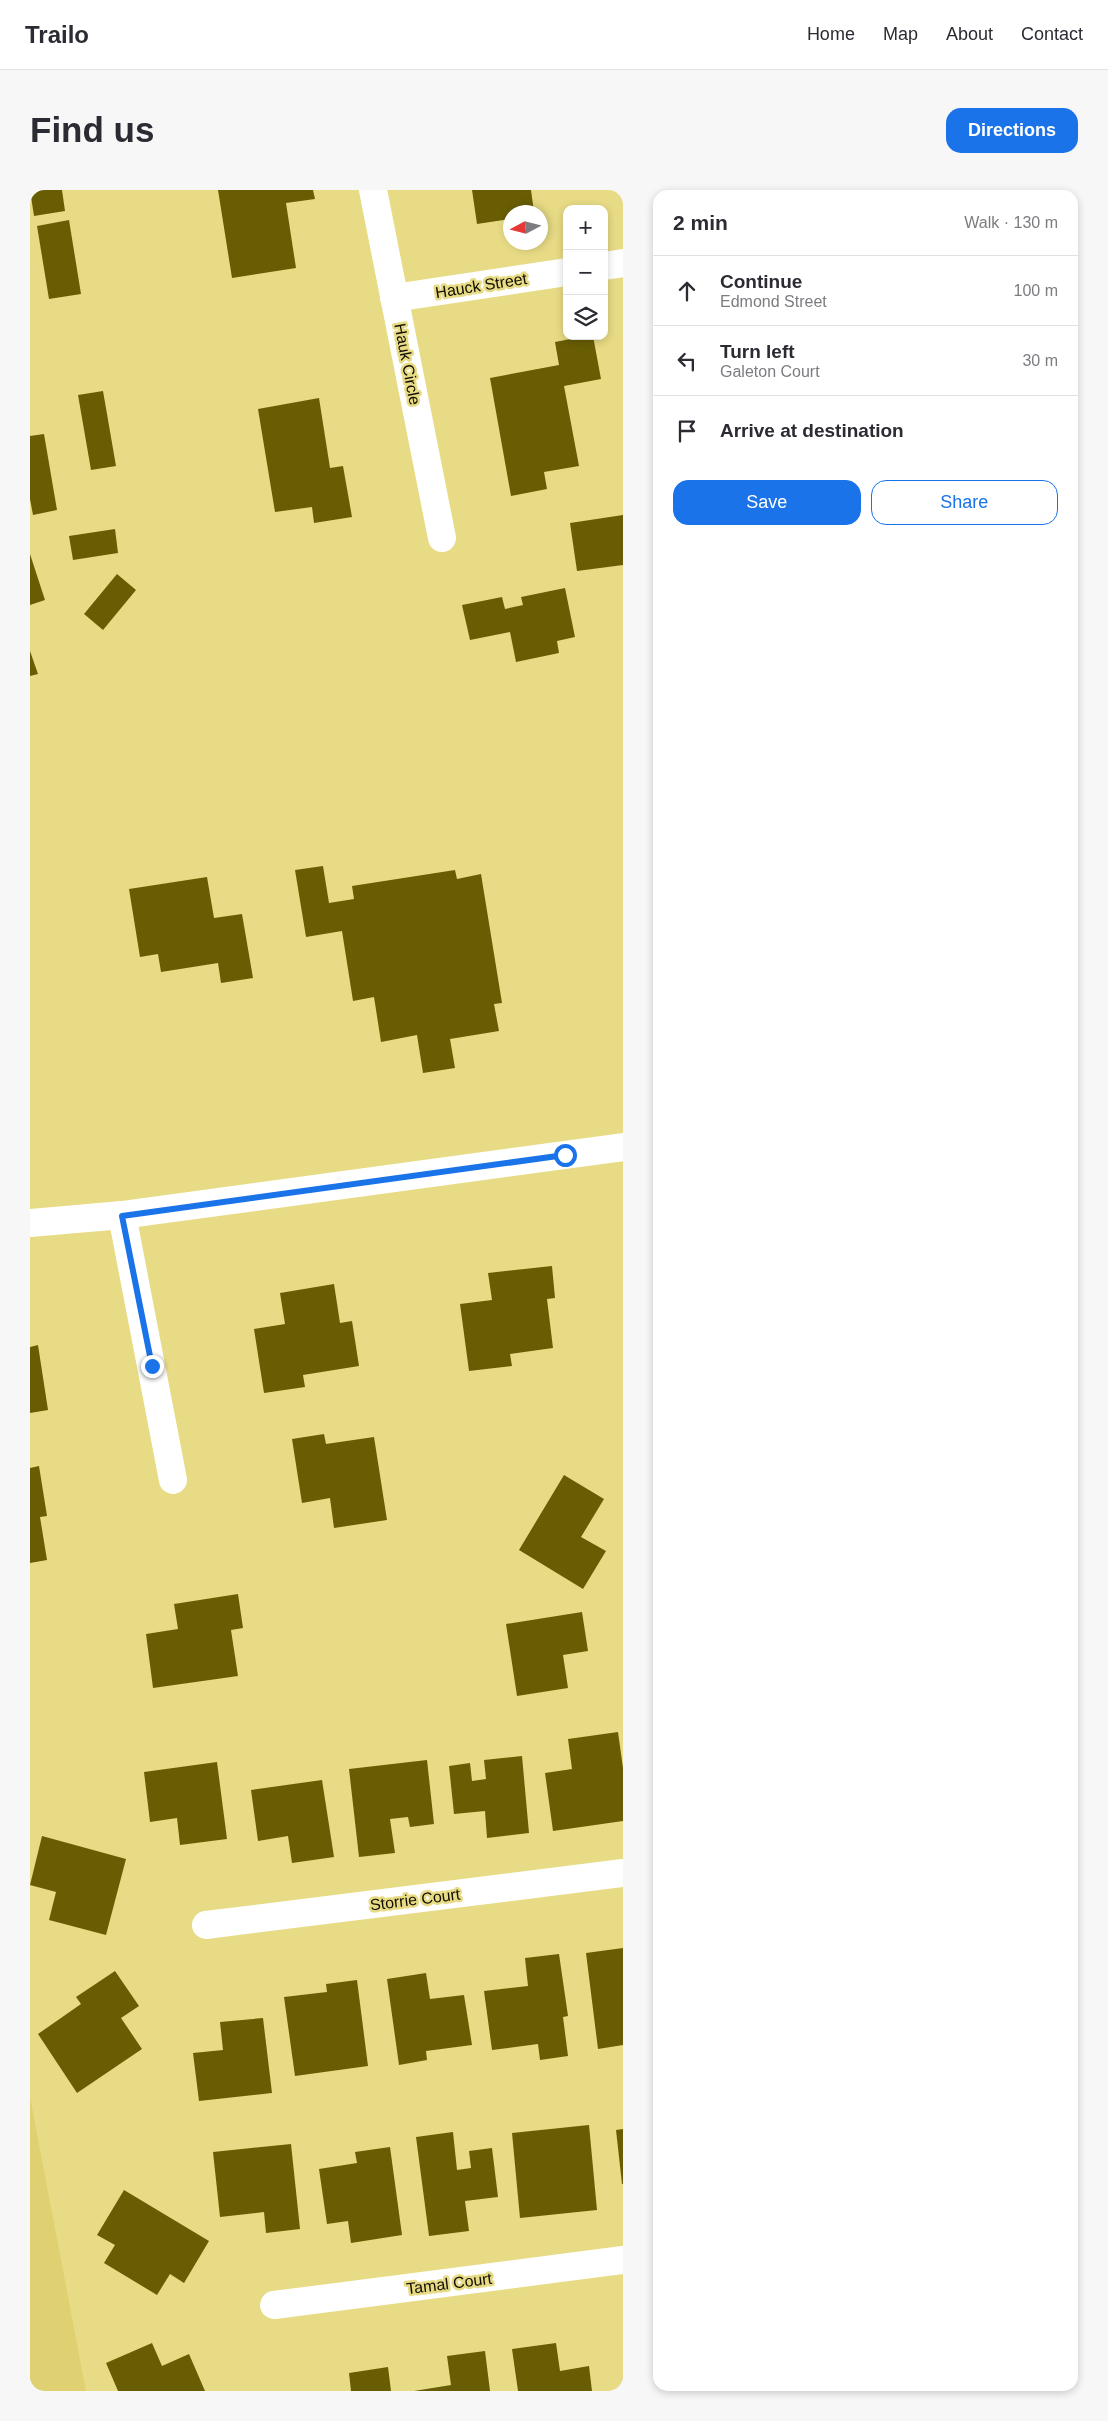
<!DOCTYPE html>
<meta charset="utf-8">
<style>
body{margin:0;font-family:Arial,sans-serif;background:#f7f7f7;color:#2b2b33}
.controls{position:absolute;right:15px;top:15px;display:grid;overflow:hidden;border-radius:10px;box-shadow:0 2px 8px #0003}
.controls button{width:45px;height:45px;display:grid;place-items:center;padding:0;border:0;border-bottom:1px solid #e1e1e2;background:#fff;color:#2b2b33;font:25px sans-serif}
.compass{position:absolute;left:473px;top:15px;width:45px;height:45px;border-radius:50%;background:#fff;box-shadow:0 2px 8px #0003;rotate:263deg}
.stop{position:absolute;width:15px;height:15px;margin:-11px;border:4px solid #1a73e8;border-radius:50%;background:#fff}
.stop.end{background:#1a73e8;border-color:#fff;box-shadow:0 1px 5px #0008}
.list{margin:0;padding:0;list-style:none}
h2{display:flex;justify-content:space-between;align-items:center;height:65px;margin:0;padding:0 20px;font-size:21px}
h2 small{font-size:16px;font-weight:400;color:#7c7c81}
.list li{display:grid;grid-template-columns:32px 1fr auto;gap:15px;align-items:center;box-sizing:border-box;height:70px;padding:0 20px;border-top:1px solid #e1e1e2}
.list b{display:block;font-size:19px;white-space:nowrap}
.list p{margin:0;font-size:16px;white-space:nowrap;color:#7c7c81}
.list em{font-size:16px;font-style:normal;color:#7c7c81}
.actions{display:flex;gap:10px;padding:15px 20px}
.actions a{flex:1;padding:11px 0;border:1px solid #1a73e8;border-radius:15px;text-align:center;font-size:18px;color:#1a73e8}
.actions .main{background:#1a73e8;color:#fff}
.icon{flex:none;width:28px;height:28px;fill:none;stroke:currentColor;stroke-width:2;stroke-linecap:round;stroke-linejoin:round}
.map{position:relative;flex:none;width:593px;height:2201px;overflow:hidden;border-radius:15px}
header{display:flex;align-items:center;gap:30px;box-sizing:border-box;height:70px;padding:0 25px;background:#fff;border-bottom:1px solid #e1e1e2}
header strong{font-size:24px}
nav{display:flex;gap:28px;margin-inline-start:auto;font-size:18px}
.intro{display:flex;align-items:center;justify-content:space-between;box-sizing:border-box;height:120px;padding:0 30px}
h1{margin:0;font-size:35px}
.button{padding:12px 22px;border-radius:15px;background:#1a73e8;color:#fff;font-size:18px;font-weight:700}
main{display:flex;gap:30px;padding:0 30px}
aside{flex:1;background:#fff;border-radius:15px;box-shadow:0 2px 8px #0003}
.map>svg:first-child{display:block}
.built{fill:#dfd071}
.building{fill:#695d04}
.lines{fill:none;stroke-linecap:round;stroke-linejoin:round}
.minor{stroke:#fff;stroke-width:28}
.route{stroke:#1a73e8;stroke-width:6}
.labels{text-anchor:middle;stroke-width:5;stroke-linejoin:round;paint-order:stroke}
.street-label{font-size:16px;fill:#120e00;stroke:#e8db85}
</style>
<header>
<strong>Trailo</strong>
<nav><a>Home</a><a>Map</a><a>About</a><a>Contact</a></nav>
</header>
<div class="intro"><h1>Find us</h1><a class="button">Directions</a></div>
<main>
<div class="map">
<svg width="593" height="2201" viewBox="0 0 593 2201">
<rect width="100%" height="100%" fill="#e8db85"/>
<!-- built -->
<path class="built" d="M0,1907l56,294h-56z"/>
<!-- building -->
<g class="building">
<path d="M0,0h32l3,21 -31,5z"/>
<path d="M188,0h95l2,9 -29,4 10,65 -64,10z"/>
<path d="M442,0h59l3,22h-24v7l-33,5z"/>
<path d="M39,30l12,74 -32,5 -12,-73z"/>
<path d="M556,146h7l8,43 -37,7 15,80 -35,6 3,17 -36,7 -21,-118 69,-13 -4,-23z"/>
<path d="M73,201l13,75 -25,4 -13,-75z"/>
<path d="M289,208l11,70 13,-2 9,51 -38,6 -2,-16 -37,5 -17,-103z"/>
<path d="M14,244l13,76 -24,5 -3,-16v-63z"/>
<path d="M593,325v50l-46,6 -7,-48z"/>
<path d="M85,339l3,24 -45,7 -4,-24z"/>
<path d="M0,364l15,46 -15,5z"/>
<path d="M87,384l19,16 -33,40 -19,-16z"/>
<path d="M535,398l10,49 -18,4 2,12 -43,9 -6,-30 -40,8 -8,-35 40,-8 3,12 18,-4 -2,-8z"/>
<path d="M0,461l8,23 -8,2z"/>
<path d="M293,676l6,37 25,-4 -2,-13 103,-16 2,9 24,-5 21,129 -8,1 5,27 -49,8 5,29 -32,5 -6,-38 -36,7 -7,-45 -21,4 -11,-70 -36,6 -11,-67z"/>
<path d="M177,687l7,41 28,-4 11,64 -32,5 -3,-20 -57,9 -3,-18 -18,3 -11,-68z"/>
<path d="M522,1076l3,32 -8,1 6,49 -43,6 2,12 -43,5 -9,-67 32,-4 -4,-27z"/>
<path d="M304,1094l6,39 12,-2 7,45 -56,9 2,12 -41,6 -10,-64 31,-5 -5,-31z"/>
<path d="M8,1155l10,65 -18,3v-66z"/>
<path d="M294,1244l2,10 48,-7 13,83 -53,8 -4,-30 -28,5 -10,-64z"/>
<path d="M9,1276l8,50 -7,1 7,43 -17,3v-95z"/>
<path d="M534,1285l40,24 -23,38 25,14 -23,38 -64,-39z"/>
<path d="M208,1404l5,34 -12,2 7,46 -85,12 -7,-54 32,-5 -4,-25z"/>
<path d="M552,1422l6,39 -25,4 5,33 -51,8 -11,-72z"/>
<path d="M588,1542l5,36v53l-70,10 -8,-58 27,-4 -4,-30z"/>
<path d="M492,1566l7,77 -42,5 -2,-27 -31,3 -5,-48 21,-3 2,18 14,-2 -2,-19z"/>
<path d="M397,1570l7,64 -24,3 -2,-10 -18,2 5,34 -36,4 -10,-88z"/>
<path d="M187,1572l10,77 -47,6 -3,-27 -27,4 -6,-50z"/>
<path d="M292,1590l12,77 -42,6 -4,-27 -30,5 -7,-51z"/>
<path d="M12,1646l84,23 -20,76 -57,-15 7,-28 -26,-7z"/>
<path d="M593,1758v97l-25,4 -12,-96z"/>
<path d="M529,1764l9,62 -5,1 5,39 -28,4 -2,-16 -46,6 -8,-59 44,-5 -3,-28z"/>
<path d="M85,1781l24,35 -18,12 21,31 -65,44 -39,-59 43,-30 -5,-7z"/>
<path d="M396,1783l4,26 34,-4 8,50 -46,6 1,9 -28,5 -12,-86z"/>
<path d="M327,1790l11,86 -73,10 -11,-79 43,-5 -1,-8z"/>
<path d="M233,1828l9,75 -73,8 -6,-48 30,-3 -3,-28z"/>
<path d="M559,1935l8,85 -77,8 -8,-85z"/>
<path d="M593,1939v55h-1l-6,-54z"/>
<path d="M423,1942l4,38 14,-2 -2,-17 23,-3 6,49 -33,4 4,30 -40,5 -13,-99z"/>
<path d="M261,1954l9,85 -34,4 -2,-21 -44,5 -7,-65z"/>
<path d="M360,1957l12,88 -51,8 -3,-22 -21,3 -8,-55 38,-6 -2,-11z"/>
<path d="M94,2000l85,51 -25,42 -14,-9 -13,21 -53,-32 11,-18 -18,-10z"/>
<path d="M122,2153l10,23 27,-12 16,37h-87l-12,-28z"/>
<path d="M526,2153l4,28 29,-5 3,25h-74l-6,-42z"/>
<path d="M455,2161l5,40h-76l37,-6 -4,-29z"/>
<path d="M358,2177l3,24h-40l-2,-18z"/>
</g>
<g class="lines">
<!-- minor -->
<g class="minor">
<path d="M343,0l69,348"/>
<path d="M574,76l19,-3"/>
<path d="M364,108l173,-26"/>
<path d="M92,1025l51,265"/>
<path d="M0,1033l92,-8 501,-68"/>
<path d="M176,1735l417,-52"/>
<path d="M244,2115l349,-45"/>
</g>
</g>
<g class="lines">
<!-- route -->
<path class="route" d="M122,1176l-30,-150 443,-61"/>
</g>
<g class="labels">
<!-- street labels -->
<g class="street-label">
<text transform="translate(451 95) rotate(-9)" y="6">Hauck Street</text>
<text transform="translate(378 174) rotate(79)" y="6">Hauk Circle</text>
<text transform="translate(385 1709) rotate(-7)" y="6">Storrie Court</text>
<text transform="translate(419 2093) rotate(-7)" y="6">Tamal Court</text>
</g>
</g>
</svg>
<div class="controls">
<button>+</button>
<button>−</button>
<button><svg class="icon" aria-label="layers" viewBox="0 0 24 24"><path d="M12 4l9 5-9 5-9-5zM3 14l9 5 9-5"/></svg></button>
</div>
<svg class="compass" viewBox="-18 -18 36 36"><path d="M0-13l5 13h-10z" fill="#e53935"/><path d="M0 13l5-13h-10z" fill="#7c7c81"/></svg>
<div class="stop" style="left:535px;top:965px"></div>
<div class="stop end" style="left:122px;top:1176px"></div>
</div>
<aside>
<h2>2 min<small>Walk · 130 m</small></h2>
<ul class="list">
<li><svg class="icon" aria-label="ahead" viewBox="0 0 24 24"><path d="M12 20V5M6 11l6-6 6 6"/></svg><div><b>Continue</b><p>Edmond Street</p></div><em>100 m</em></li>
<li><svg class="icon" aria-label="left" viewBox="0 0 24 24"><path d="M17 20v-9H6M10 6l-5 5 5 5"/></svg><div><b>Turn left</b><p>Galeton Court</p></div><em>30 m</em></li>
<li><svg class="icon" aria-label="arrive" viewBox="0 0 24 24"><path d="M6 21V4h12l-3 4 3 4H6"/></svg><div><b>Arrive at destination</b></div></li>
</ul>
<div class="actions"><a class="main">Save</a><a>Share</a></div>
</aside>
</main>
